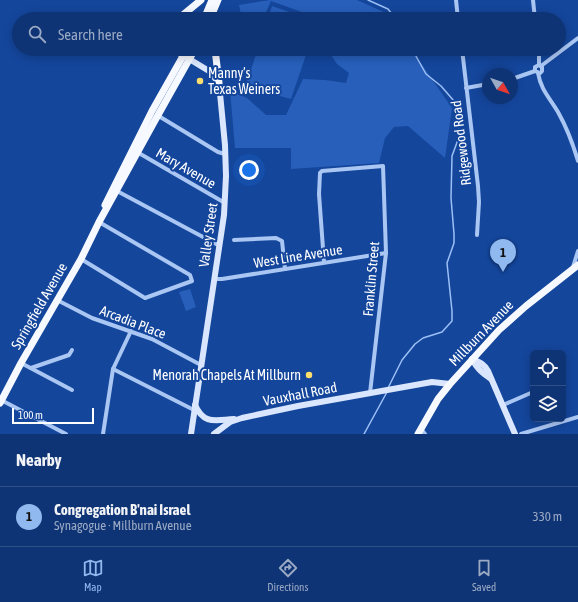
<!DOCTYPE html>
<meta charset="utf-8">
<style>
body{margin:0;font-family:"Asap Condensed",sans-serif;background:#1d3f7d;color:#f1f3f6}
.controls{position:absolute;right:12px;bottom:12px;display:grid;overflow:hidden;border-radius:6px;box-shadow:0 2px 10px #0003}
.controls button{width:36px;height:36px;display:grid;place-items:center;padding:0;border:0;border-bottom:1px solid #2f4f87;background:#0f3475;color:#f1f3f6;font:20px sans-serif}
.compass{position:absolute;left:482px;top:68px;width:36px;height:36px;border-radius:50%;background:#0f3475;box-shadow:0 2px 10px #0003;rotate:130deg}
.scale{position:absolute;left:12px;bottom:10px;width:82px;box-sizing:border-box;padding-left:4px;border:2px solid #fff;border-top:0;font-size:11px;line-height:14px;white-space:nowrap;color:#fff;-webkit-text-stroke:3px #14469c;paint-order:stroke}
.you{position:absolute;left:249px;top:170px;width:14px;height:14px;margin:-10px;border:3px solid #fff;border-radius:50%;background:#1a73e8;box-shadow:0 0 0 6px #1a73e833}
.badge{display:grid;place-items:center;width:26px;height:26px;border-radius:50%;background:#90b9f0;color:#111;font-size:13px;font-weight:700}
.pin{position:absolute;translate:-50% -33px;filter:drop-shadow(0 1px 2px #0008)}
.pin::after{content:'';position:absolute;top:21px;width:14px;height:12px;background:inherit;clip-path:polygon(0 0,100% 0,50% 100%)}
.list{margin:0;padding:0;list-style:none}
h2{display:flex;justify-content:space-between;align-items:center;height:52px;margin:0;padding:0 16px;font-size:17px}
h2 small{font-size:13px;font-weight:400;color:#9baac5}
.list li{display:grid;grid-template-columns:26px 1fr auto;gap:12px;align-items:center;box-sizing:border-box;height:60px;padding:0 16px;border-top:1px solid #2f4f87}
.list b{display:block;font-size:15px;white-space:nowrap}
.list p{margin:0;font-size:13px;white-space:nowrap;color:#9baac5}
.list em{font-size:13px;font-style:normal;color:#9baac5}
.icon{flex:none;width:22px;height:22px;fill:none;stroke:currentColor;stroke-width:2;stroke-linecap:round;stroke-linejoin:round}
.map{position:relative;flex:none;width:578px;height:434px;overflow:hidden}
.search{position:absolute;background:#0f3475;box-shadow:0 2px 10px #0003;left:12px;right:12px;top:12px;height:44px;display:flex;align-items:center;gap:10px;box-sizing:border-box;padding:0 14px;border-radius:22px;color:#9baac5;font-size:15px}
.sheet{height:112px;background:#0f3475}
nav{display:flex;justify-content:space-around;align-items:center;box-sizing:border-box;height:56px;border-top:1px solid #2f4f87;background:#0f3475;font-size:11px;color:#9baac5}
nav a{display:grid;justify-items:center;gap:2px}
nav .on{color:#90b9f0}
.map>svg:first-child{display:block}
.green{fill:#275fba}
.lines{fill:none;stroke-linecap:round;stroke-linejoin:round}
.stream{stroke:#9cc0f6;stroke-width:1.5}
.street{stroke:#aac6f3;stroke-width:4}
.secondary{stroke:#dae6fd;stroke-width:6}
.primary{stroke:#f6f9ff;stroke-width:7}
.poi-dot{fill:#ffdf6c;stroke:#14469c;stroke-width:1.5}
.labels{text-anchor:middle;stroke-width:4;stroke-linejoin:round;paint-order:stroke}
.poi-label{font-size:14px;fill:#fff;stroke:#14469c;text-anchor:start}
.street-label{font-size:14px;fill:#fff;stroke:#14469c}
</style>
<div class="map">
<svg width="578" height="434" viewBox="0 0 578 434">
<rect width="100%" height="100%" fill="#14469c"/>
<!-- green -->
<g class="green">
<path d="M270,0h87l29,13 4,6h-69l-50,-18 -8,18h-21l-3,-14z"/>
<path d="M272,6l37,13h-41z"/>
<path d="M258,49h50l-17,50 -46,-12z"/>
<path d="M327,49h84l41,59 -7,50 -37,-32 -14,1 -9,11 -6,25 -88,6v-21h-56l-5,-57 17,7 19,17h20l17,-36 22,1 21,3 3,-10 -12,-9z"/>
<path d="M190,289l6,18 -10,4 -7,-19z"/>
</g>
<g class="lines">
<!-- stream -->
<g class="stream">
<path d="M368,0l20,9 8,10"/>
<path d="M388,388l14,-28 13,-16 8,-6 19,-6 10,-11v-10l-5,-48 7,-20v-9l-3,-36 1,-42 7,-19 -1,-24 -4,-12 -13,-15 -15,-12 -14,-25"/>
<path d="M364,434l23,-42"/>
</g>
<!-- street -->
<g class="street">
<path d="M456,0l2,19"/>
<path d="M533,0l2,19"/>
<path d="M462,49l16,137 1,16 -2,33"/>
<path d="M539,49v16"/>
<path d="M541,66l37,-28"/>
<path d="M538,73c3,17 11,24 20,39 9,16 15,32 20,49"/>
<path d="M512,79l23,-8 5,2 2,-2v-4l-3,-2 -4,2v4"/>
<path d="M466,88l22,-4"/>
<path d="M157,115l61,37 7,2"/>
<path d="M137,152l88,51"/>
<path d="M117,191l101,54"/>
<path d="M234,240l42,-2 6,3 3,28"/>
<path d="M81,259l64,39 47,-17 -2,-6 -91,-53"/>
<path d="M324,262l-5,-68 1,-21 2,-2 61,-5 3,87 -16,140"/>
<path d="M573,267l5,-16"/>
<path d="M214,279h8l164,-26"/>
<path d="M57,300l35,18 60,21 49,26"/>
<path d="M21,363l51,27"/>
<path d="M31,368l38,-13 3,-5"/>
<path d="M113,369l81,41"/>
<path d="M1,400l65,34"/>
<path d="M503,405l30,-13"/>
<path d="M421,429l4,5"/>
<path d="M103,434l10,-65 18,-38"/>
<path d="M521,434l57,-17"/>
</g>
<!-- secondary -->
<g class="secondary">
<path d="M186,57l23,14 10,12 6,62 1,31 -2,39 -33,219"/>
<path d="M472,359c8,3 12,5 16,12l27,63"/>
<path d="M472,359c6,11 10,13 19,20"/>
<path d="M195,405c9,20 20,15 39,14"/>
<path d="M214,434l16,-12 12,-4 56,-12 134,-24 18,2"/>
</g>
<!-- primary -->
<g class="primary">
<path d="M178,19l23,-19"/>
<path d="M204,19l8,-19"/>
<path d="M210,19l8,-19"/>
<path d="M173,49l10,6"/>
<path d="M215,49l4,34"/>
<path d="M105,205l47,-94 35,-62"/>
<path d="M0,403l21,-40 60,-104 18,-37 54,-98 42,-75"/>
<path d="M418,434l20,-35 12,-15 49,-54 27,-24 52,-41"/>
</g>
</g>
<!-- markers -->
<g class="poi-dot">
<circle cx="200" cy="81" r="4"/>
<circle cx="309" cy="375" r="4"/>
</g>
<g class="labels">
<!-- poi labels -->
<g class="poi-label">
<text x="208" y="78">Manny’s<tspan x="208" dy="16">Texas Weiners</tspan></text>
<text x="301" y="380" text-anchor="end">Menorah Chapels At Millburn</text>
</g>
<!-- street labels -->
<g class="street-label">
<text transform="translate(461 143) rotate(-97)" y="5">Ridgewood Road</text>
<text transform="translate(186 168) rotate(30)" y="5">Mary Avenue</text>
<text transform="translate(208 235) rotate(-82)" y="5">Valley Street</text>
<text transform="translate(298 256) rotate(-9)" y="5">West Line Avenue</text>
<text transform="translate(371 279) rotate(-85)" y="5">Franklin Street</text>
<text transform="translate(39 306) rotate(-60)" y="5">Springfield Avenue</text>
<text transform="translate(133 322) rotate(21)" y="5">Arcadia Place</text>
<text transform="translate(481 333) rotate(-46)" y="5">Millburn Avenue</text>
<text transform="translate(300 394) rotate(-11)" y="5">Vauxhall Road</text>
</g>
</g>
</svg>
<div class="controls">
<button><svg class="icon" aria-label="locate" viewBox="0 0 24 24"><circle cx="12" cy="12" r="6"/><path d="M12 2v4M12 18v4M2 12h4M18 12h4"/></svg></button>
<button><svg class="icon" aria-label="layers" viewBox="0 0 24 24"><path d="M12 4l9 5-9 5-9-5zM3 14l9 5 9-5"/></svg></button>
</div>
<svg class="compass" viewBox="-18 -18 36 36"><path d="M0-13l5 13h-10z" fill="#e53935"/><path d="M0 13l5-13h-10z" fill="#9baac5"/></svg>
<div class="scale">100 m</div>
<div class="you"></div>
<div class="pin badge" style="left:503px;top:272px">1</div>
<div class="search"><svg class="icon" aria-label="search" viewBox="0 0 24 24"><circle cx="10" cy="10" r="6"/><path d="M15 15l6 6"/></svg>Search here</div>
</div>
<section class="sheet">
<h2>Nearby<small></small></h2>
<ul class="list">
<li><span class="badge">1</span><div><b>Congregation B'nai Israel</b><p>Synagogue · Millburn Avenue</p></div><em>330 m</em></li>
</ul>
</section>
<nav>
<a class="on"><svg class="icon" aria-label="map" viewBox="0 0 24 24"><path d="M3 6l6-2 6 2 6-2v14l-6 2-6-2-6 2zM9 4v14M15 6v14"/></svg>Map</a>
<a><svg class="icon" aria-label="directions" viewBox="0 0 24 24"><path d="M12 3l9 9-9 9-9-9zM9 14v-3h6M13 9l2 2-2 2"/></svg>Directions</a>
<a><svg class="icon" aria-label="saved" viewBox="0 0 24 24"><path d="M7 4h10v16l-5-4-5 4z"/></svg>Saved</a>
</nav>
